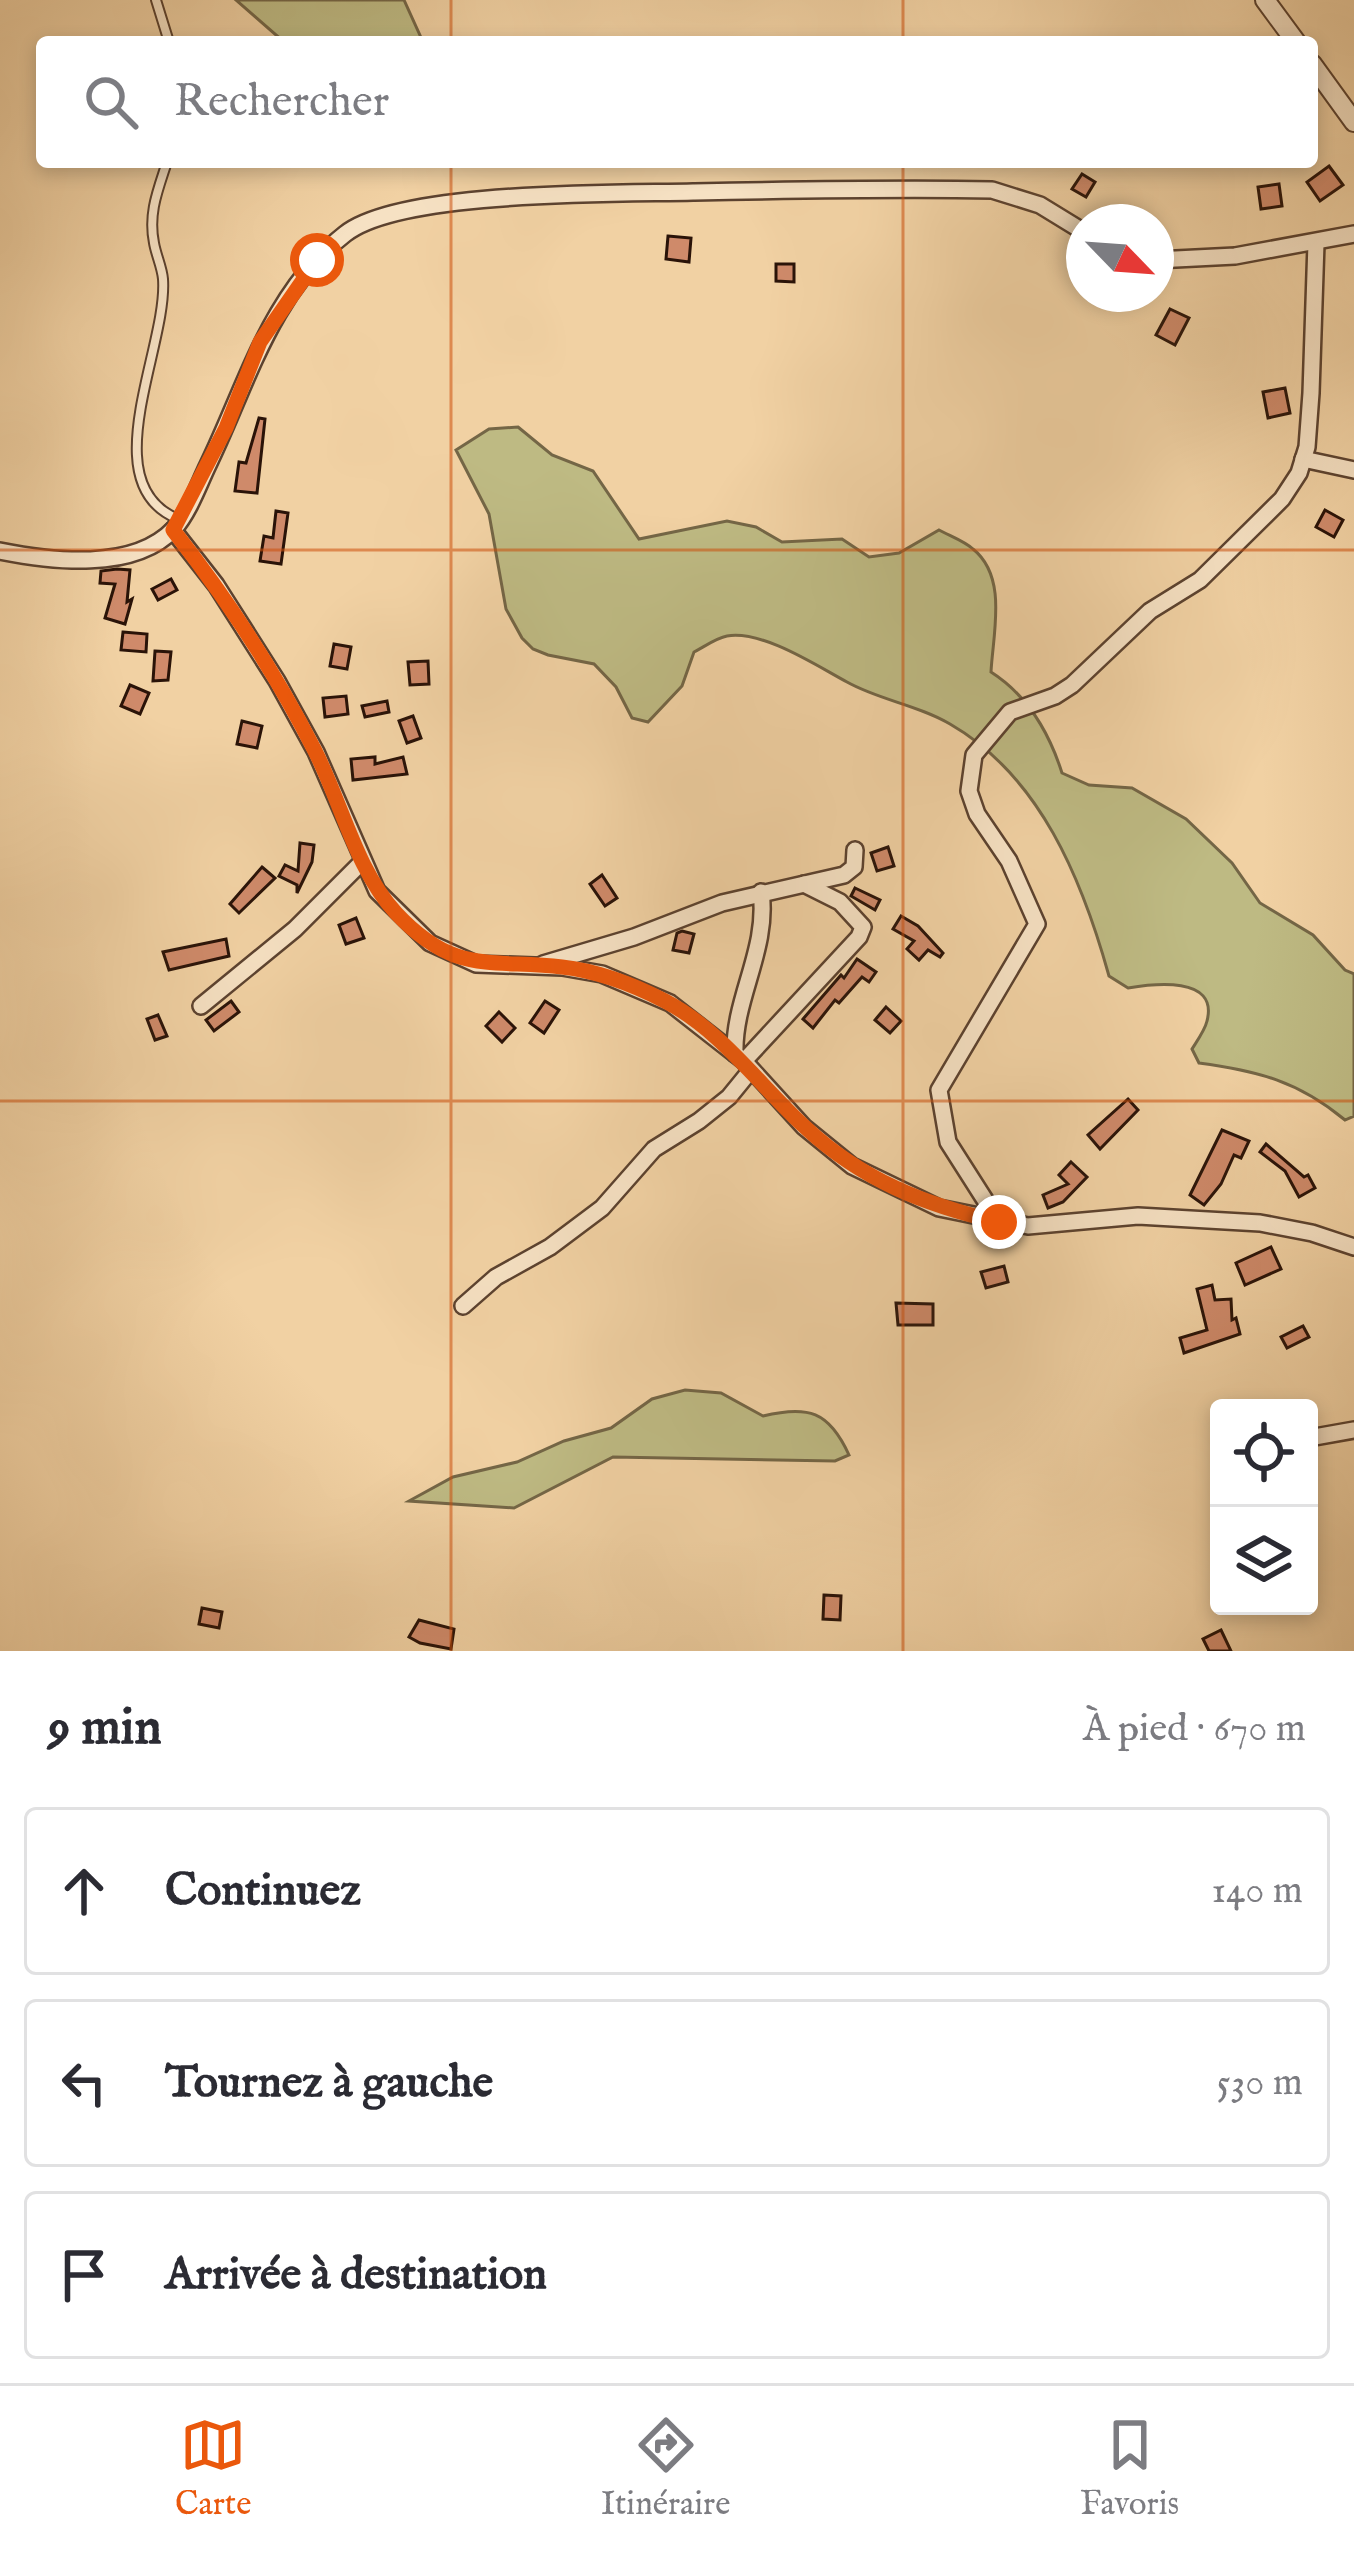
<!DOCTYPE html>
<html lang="fr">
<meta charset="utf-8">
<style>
body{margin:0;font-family:"IM FELL English",serif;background:#f7f7f7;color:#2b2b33}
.controls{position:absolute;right:36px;bottom:36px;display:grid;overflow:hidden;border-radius:12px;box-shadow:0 6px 18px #0003}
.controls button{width:108px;height:108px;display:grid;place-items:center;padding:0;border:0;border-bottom:3px solid #e1e1e2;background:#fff;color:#2b2b33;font:60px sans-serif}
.compass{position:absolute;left:1066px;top:204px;width:108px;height:108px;border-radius:50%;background:#fff;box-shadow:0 6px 18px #0003;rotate:115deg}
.stop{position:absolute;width:36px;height:36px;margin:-27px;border:9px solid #ea580c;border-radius:50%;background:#fff}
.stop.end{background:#ea580c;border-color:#fff;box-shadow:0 3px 12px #0008}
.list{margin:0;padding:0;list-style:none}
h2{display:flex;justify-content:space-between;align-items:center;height:156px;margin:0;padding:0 48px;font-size:51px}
h2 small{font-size:39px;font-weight:400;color:#7c7c81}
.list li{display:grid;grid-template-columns:78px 1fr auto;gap:36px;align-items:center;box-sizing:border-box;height:168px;margin:0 24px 24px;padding:0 24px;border:3px solid #e1e1e2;border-radius:12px}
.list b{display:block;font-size:45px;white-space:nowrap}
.list em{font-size:39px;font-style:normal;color:#7c7c81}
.icon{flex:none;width:66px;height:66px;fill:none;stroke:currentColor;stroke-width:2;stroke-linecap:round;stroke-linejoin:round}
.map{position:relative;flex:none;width:1354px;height:1651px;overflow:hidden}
.search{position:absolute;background:#fff;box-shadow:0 6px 18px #0003;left:36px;right:36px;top:36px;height:132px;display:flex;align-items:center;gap:30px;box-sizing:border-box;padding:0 42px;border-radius:12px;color:#7c7c81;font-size:45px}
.sheet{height:732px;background:#fff}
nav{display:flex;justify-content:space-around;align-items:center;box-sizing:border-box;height:168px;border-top:3px solid #e1e1e2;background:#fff;font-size:33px;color:#7c7c81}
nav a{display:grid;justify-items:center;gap:6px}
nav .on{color:#ea580c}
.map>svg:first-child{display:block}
.green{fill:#beba83;stroke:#746646;stroke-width:3}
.building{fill:#cf8a6a;stroke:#2a1308;stroke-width:3}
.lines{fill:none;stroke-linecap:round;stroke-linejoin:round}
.service-casing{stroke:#5c422f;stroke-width:12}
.minor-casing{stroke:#5c422f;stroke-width:20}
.tertiary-casing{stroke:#5c422f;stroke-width:22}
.service{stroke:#f6e1c3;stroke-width:8}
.minor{stroke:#f6e1c3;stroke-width:15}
.tertiary{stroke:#f6e1c3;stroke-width:18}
.route{stroke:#ea580c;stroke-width:15}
.grid{fill:none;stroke:#cc4e0b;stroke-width:3;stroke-opacity:0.55}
</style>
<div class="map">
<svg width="1354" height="1651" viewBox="0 0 1354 1651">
<rect width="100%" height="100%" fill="#f1d1a3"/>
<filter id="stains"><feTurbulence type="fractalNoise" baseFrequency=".00167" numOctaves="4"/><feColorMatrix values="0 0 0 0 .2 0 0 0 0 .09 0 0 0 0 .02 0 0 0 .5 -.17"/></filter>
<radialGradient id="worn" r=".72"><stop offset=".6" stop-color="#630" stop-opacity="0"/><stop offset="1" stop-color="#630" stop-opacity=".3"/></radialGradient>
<!-- green -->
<g class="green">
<path d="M236,0h168l19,42h-139z"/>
<path d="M518,427l34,28 41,16 46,68 88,-18 29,6 26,15 60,-3 27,18 30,-4 40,-23c11,6 25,11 34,19 35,28 20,84 18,123 36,23 58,60 71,101l27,12 43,3 54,31 46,44 28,40 53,32 32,35 9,4v142l-9,4c-47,-39 -87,-49 -146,-57l-7,-14c5,-8 13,-19 15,-28 12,-46 -55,-37 -79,-33l-19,-12c-27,-97 -69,-200 -159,-252 -32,-19 -71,-24 -103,-42 -30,-16 -84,-52 -120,-46 -11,2 -23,11 -33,16l-12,34 -34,36 -16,-4 -16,-31 -22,-23 -46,-9 -15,-6 -11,-11 -16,-29 -17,-95 -33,-64 33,-21z"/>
<path d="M685,1390l36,3 42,23c45,-11 66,-5 86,39l-14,6 -222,-4 -99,51 -105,-7 44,-24 64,-15 47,-21 47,-13 41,-29z"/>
</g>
<!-- building -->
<g class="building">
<path d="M1329,166l14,19 -23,16 -13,-19z"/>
<path d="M1082,174l13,8 -9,15 -14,-8z"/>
<path d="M1279,184l3,22 -21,3 -3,-22z"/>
<path d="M668,236l23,2 -2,24 -23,-3z"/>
<path d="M776,264h18v18l-18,-1z"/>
<path d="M1170,309l19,9 -14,27 -19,-10z"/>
<path d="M1285,388l5,25 -22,5 -5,-26z"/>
<path d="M259,418l6,1 -8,74 -22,-2 4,-29 7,1z"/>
<path d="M1325,510l18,10 -9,17 -18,-10z"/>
<path d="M276,511l12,2 -7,51 -21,-3 4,-25 9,2z"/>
<path d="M117,569l13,1 -3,32 5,-3 -7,25 -20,-6 10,-34 -15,-1 1,-12z"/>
<path d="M171,579l6,11 -19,10 -6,-11z"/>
<path d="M123,632l24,2 -1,18 -25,-2z"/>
<path d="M334,644l17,3 -4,22 -17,-3z"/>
<path d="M155,651l16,1 -3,28 -15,1z"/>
<path d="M428,661l1,23 -19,1 -2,-23z"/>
<path d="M130,685l19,8 -9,21 -19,-8z"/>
<path d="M346,696l2,18 -23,3 -2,-19z"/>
<path d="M387,701l2,11 -24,5 -3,-11z"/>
<path d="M413,716l8,22 -14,5 -8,-22z"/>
<path d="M242,721l20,5 -5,22 -20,-4z"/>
<path d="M375,757v7l28,-7 4,17 -54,6 -2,-21z"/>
<path d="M300,843l14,2 -2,17 -15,31v-8l-18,-9 6,-11 13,6z"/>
<path d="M888,847l6,19 -17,5 -6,-18z"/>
<path d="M262,867l13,11 -36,35 -9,-9z"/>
<path d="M602,875l15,23 -12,8 -15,-22z"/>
<path d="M855,888l25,12 -5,10 -24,-14z"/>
<path d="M901,916l17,10 25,27 -3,4 -12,-7 -9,10 -12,-11 7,-8 -21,-12z"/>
<path d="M356,918l8,20 -18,6 -7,-19z"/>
<path d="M682,931l12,3 -5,19 -16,-3 4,-17z"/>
<path d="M226,939l3,17 -60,14 -6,-18z"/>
<path d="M857,959l19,13 -7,10 -7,-5 -23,26 -4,-3 -22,28 -10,-9 38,-44 3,3z"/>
<path d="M231,1001l8,11 -25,19 -8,-11z"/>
<path d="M545,1001l14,9 -15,23 -14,-10z"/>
<path d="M886,1007l15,14 -11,12 -15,-13z"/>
<path d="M499,1012l16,16 -13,14 -16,-16z"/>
<path d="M158,1015l9,21 -12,4 -8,-21z"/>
<path d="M1128,1099l10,11 -38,39 -12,-14z"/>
<path d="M1222,1130l27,11 -8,17 -7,-3 -13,29 -17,21 -14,-10z"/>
<path d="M1266,1144l38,33 4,-2 7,13 -16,9 -14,-26 -25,-19z"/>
<path d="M1071,1162l16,15 -24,25 -15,6 -5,-13 25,-11 -9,-9z"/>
<path d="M1271,1247l10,22 -36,16 -9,-22z"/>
<path d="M1004,1266l4,16 -22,6 -5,-16z"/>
<path d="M1212,1285l3,15 16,-1 1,21 4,-2 4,16 -56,19 -4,-15 27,-8 -10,-41z"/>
<path d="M896,1303l37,1v21h-35z"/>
<path d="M1303,1326l6,11 -22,11 -6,-11z"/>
<path d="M824,1595l17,1 -1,24 -17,-1z"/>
<path d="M202,1608l20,4 -3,16 -20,-4z"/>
<path d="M419,1620l35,9 -3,20 -31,-6 -11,-6z"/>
<path d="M1221,1630l10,21h-22l-6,-12z"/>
</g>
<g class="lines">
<defs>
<g id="service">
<path d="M156,0l13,42"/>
<path d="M167,162c-9,28 -19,51 -13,81 2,12 8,24 9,36 5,68 -71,205 15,240"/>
</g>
<g id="minor">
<path d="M1156,260l79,-4 119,-22"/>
<path d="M1303,459l51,11"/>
<path d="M173,530l43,55 61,96 39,71 61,139 53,52 46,21 86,3 40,7 68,29 74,58 60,66 48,39 87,42 89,18 110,-10 122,7 52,10 42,14"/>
<path d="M0,551c51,10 133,21 174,-22 15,-17 24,-43 34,-64 39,-81 63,-173 137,-231 55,-44 272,-40 348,-42 100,-2 199,-4 299,-2l48,15 44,27"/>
<path d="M543,964l91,-27 88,-34 122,-28 10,-8 1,-17"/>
<path d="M201,1006l94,-77 68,-68"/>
<path d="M735,1054c-2,-55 34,-105 26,-162"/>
<path d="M744,1061l115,-124 4,-10 -23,-25 -36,-18"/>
<path d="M999,1222l-51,-80 -9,-52 98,-166 -28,-63 -32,-47 -8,-23 5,-36 36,-43 45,-16 17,-11 78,-74 50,-31 82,-81 17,-26 8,-26 4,-54 5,-150"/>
<path d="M463,1306l33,-29 54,-30 52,-39 52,-59 45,-28 30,-24 22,-27"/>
<path d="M1309,1438l45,-8"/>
</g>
<g id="tertiary">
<path d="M1265,0l31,42"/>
<path d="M1312,64l42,58"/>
</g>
</defs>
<!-- service casing -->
<use href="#service" class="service-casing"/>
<!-- minor casing -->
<use href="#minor" class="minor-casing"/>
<!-- tertiary casing -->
<use href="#tertiary" class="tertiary-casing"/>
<!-- service -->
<use href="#service" class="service"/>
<!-- minor -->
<use href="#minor" class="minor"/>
<!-- tertiary -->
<use href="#tertiary" class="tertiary"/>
</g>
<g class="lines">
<!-- route -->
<path class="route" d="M317,260l-57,82 -34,86 -53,102c55,70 102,142 142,221 27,53 41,119 81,162 58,62 93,46 166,54 37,4 70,17 103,34 57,30 94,84 141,127 56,52 119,77 193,94"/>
</g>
<!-- grid -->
<path class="grid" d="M451,0v42M903,0v42M451,162v1489M903,162v1489M0,550h1354M0,1101h1354"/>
<rect width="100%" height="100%" filter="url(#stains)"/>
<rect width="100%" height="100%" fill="url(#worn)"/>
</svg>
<div class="controls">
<button><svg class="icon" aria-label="locate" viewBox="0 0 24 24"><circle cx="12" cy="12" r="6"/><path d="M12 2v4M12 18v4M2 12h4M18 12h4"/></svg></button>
<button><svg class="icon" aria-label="layers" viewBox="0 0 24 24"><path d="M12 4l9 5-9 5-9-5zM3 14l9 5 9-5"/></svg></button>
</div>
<svg class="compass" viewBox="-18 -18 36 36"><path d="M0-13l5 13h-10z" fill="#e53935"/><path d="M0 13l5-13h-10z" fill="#7c7c81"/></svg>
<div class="stop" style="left:317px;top:260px"></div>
<div class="stop end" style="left:999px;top:1222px"></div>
<div class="search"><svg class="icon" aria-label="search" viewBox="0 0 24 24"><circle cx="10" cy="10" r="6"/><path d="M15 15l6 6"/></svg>Rechercher</div>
</div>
<section class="sheet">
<h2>9 min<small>À pied · 670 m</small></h2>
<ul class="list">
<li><svg class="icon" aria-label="ahead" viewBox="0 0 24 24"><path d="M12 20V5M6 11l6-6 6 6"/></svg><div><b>Continuez</b></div><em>140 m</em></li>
<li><svg class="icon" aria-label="left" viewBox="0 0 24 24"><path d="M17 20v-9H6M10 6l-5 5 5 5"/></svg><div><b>Tournez à gauche</b></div><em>530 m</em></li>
<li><svg class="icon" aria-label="arrive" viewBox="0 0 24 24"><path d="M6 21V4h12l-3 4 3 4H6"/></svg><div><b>Arrivée à destination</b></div></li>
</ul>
</section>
<nav>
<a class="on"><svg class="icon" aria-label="map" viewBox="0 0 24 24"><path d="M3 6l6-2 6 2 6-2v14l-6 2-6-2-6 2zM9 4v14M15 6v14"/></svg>Carte</a>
<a><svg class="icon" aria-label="directions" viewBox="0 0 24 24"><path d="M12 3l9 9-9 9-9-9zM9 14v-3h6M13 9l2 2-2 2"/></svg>Itinéraire</a>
<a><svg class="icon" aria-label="saved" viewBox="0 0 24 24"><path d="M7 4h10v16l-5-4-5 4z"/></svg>Favoris</a>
</nav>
